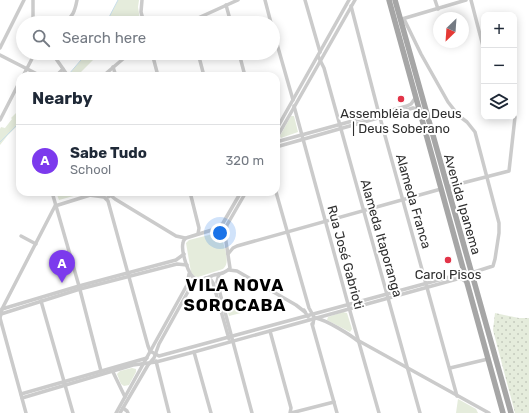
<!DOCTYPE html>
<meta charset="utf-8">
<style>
body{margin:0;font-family:Rubik,sans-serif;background:#f6f6f7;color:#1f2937}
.controls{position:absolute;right:12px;top:12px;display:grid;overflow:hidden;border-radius:8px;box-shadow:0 2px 10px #0003}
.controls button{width:36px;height:36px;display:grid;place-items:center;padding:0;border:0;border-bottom:1px solid #e0e1e3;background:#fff;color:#1f2937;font:20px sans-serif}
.compass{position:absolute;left:433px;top:12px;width:36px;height:36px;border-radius:50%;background:#fff;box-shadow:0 2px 10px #0003;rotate:205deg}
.you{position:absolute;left:220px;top:233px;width:14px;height:14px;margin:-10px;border:3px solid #fff;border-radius:50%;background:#1a73e8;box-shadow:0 0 0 6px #1a73e833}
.badge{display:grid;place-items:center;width:26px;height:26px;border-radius:50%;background:#7c3aed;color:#fff;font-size:13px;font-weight:700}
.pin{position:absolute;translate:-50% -33px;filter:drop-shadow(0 1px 2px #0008)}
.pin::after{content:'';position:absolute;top:21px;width:14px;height:12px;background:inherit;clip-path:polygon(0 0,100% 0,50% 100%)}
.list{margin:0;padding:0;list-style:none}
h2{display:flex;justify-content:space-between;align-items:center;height:52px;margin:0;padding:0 16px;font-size:17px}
h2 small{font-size:13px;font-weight:400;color:#747a83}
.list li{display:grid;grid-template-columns:26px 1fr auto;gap:12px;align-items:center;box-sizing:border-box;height:72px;padding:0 16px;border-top:1px solid #e0e1e3}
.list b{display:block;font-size:15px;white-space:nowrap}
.list p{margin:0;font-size:13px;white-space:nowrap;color:#747a83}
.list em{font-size:13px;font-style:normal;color:#747a83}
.icon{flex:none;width:22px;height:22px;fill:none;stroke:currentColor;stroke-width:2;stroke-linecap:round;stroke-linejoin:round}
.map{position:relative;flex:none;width:529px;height:413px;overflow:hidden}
.search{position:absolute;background:#fff;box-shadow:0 2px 10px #0003;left:16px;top:16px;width:264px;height:44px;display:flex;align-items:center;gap:10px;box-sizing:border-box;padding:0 14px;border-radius:22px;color:#747a83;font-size:15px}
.panel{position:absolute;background:#fff;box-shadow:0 2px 10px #0003;left:16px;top:72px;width:264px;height:124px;border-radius:12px}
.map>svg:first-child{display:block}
.grass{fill:url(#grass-dots)}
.park{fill:#e5ecdc}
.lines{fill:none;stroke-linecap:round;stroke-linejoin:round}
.stream{stroke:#c9dfeb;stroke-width:1}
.minor{stroke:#cbcbcb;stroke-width:3.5}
.primary{stroke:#a6a6a6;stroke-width:5.5}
.poi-dot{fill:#e23448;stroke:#fff;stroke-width:1.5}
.labels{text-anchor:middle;stroke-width:4;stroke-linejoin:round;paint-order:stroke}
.poi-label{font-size:13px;fill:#2e2e2e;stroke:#fff}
.street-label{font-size:13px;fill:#2e2e2e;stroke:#fff}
.district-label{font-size:17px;font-weight:bold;letter-spacing:1px;fill:#000;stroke:#fff}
</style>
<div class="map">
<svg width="529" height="413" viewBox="0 0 529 413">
<defs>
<pattern id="grass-dots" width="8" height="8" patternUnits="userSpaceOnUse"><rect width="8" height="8" fill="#e5ecdc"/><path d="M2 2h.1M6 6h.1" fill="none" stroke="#c5cbbd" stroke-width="1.8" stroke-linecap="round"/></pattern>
</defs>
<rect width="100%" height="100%" fill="#fff"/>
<!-- grass -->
<path class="grass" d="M495,313l24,5h10v95h-14l-22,-83z"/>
<!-- park -->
<g class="park">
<path d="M118,0h21l-1,7 2,13 -15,3h-19z"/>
<path d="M87,53h13l-23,23h-3l-3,-4z"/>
<path d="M20,109v14l-12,12 -8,10v-16l1,-2 4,1 7,-9 -1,-1z"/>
<path d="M291,116h3l4,16 -17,6 -1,-2z"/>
<path d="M56,192h32l-29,8z"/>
<path d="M217,233l4,2 1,3c2,9 9,25 1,31l-25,8 -4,-1 -3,-4 -5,-29 3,-3z"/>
<path d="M245,299l4,12 -20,5 -3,-11z"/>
<path d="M343,312l4,1 5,16 -2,3 -23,-12 1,-3z"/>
<path d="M132,368l4,1v3l-7,13 -5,1 -3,-2 -4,-10 3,-3z"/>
<path d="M458,399l18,10 2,4h-22z"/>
</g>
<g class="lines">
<!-- stream -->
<g class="stream">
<path d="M106,23l12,-23"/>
<path d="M69,74l18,-21"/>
<path d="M0,142l20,-20"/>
</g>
<!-- minor -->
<g class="minor">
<path d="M33,0v23"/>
<path d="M142,0l-1,12 3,11"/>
<path d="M265,0l6,23"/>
<path d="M305,0l15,52"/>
<path d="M435,0l3,9"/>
<path d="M471,0l13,50"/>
<path d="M226,5l5,18"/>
<path d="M351,6l28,108 78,282"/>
<path d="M402,19l64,-19"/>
<path d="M404,19l17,35 27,48 11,14 8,6 8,10 24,91v10l-4,26 -2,7 -22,7"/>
<path d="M63,23c10,-6 12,-12 14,-23"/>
<path d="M187,23l51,-23"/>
<path d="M273,30l20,70"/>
<path d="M0,48l24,-48"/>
<path d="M52,53l16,23"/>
<path d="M152,53l6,23"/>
<path d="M198,53l6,23"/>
<path d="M239,53l6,23"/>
<path d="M0,55l41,21"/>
<path d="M318,56l6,12 96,345"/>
<path d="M113,67l3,9"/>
<path d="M23,76l12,-23"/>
<path d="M56,76l7,-7"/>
<path d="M103,76l27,-23"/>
<path d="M294,106l54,198 31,109"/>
<path d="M0,120l20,-39"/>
<path d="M276,130l73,-130"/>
<path d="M276,139l79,-139"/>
<path d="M276,142l131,-36 4,-2 5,-7"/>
<path d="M276,147l137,-39 6,2"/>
<path d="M447,187l62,-16 6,-54 -1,-1"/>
<path d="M52,192l27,94 22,85"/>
<path d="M190,192l9,36 -1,6"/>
<path d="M276,192l33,116 5,9 -1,7"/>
<path d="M109,194l6,5 61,37 9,2"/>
<path d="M89,195l15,2 4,4 40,145 2,5 9,5 298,-81 4,-3 2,-4"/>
<path d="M108,197l9,-5"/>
<path d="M215,229l6,2 4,4 5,33c-4,5 -10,6 -16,7 -5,2 -13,6 -18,4 -8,-2 -15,-29 -13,-36 0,-3 1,-3 3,-5z"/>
<path d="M216,229l7,-6 18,-31"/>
<path d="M225,234l2,-9 19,-33"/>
<path d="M21,236l15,8"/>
<path d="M228,254l5,-6 4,-2 204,-57"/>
<path d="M229,270l8,1 59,34 9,7"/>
<path d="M219,274l-2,8 35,131"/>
<path d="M206,278l5,2 2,3 16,56"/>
<path d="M41,301l32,112"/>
<path d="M2,309l77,-23 97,-26 8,-6"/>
<path d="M304,310l4,7"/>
<path d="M1,314l79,-25 97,-25 10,1"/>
<path d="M316,318c10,2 35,17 43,24"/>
<path d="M312,324l25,89"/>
<path d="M270,331l21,77 -1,5"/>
<path d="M359,341l130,72"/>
<path d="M194,352l17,61"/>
<path d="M156,361l13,52"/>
<path d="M450,368l38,-9"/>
<path d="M113,372l12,25"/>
<path d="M21,394l126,-36"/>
<path d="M22,398l111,-33 23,-3 38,-10 263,-73h5l4,3"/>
<path d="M123,408l4,3 1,2"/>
<path d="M26,413l-26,-95 2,-9 53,-103 45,-14"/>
<path d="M116,413l71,-128 2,-11"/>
<path d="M120,413l28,-48 6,-7 5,-14 31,-56 9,-8"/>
<path d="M291,413l43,-11"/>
</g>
<!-- primary -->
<g class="primary">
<path d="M389,0l114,413"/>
<path d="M395,0l116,413"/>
</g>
</g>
<!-- markers -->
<g class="poi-dot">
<circle cx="401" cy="99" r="4"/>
<circle cx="448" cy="260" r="4"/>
</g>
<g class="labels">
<!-- poi labels -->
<g class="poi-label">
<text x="401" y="118">Assembléia de Deus<tspan x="401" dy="15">| Deus Soberano</tspan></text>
<text x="448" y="279">Carol Pisos</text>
</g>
<!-- street labels -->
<g class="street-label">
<text transform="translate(414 201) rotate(74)" y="5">Alameda Franca</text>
<text transform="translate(463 204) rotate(74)" y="5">Avenida Ipanema</text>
<text transform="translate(382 238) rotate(74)" y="5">Alameda Itaporanga</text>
<text transform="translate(346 257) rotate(75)" y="5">Rua José Gabrioti</text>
</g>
<!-- district labels -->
<g class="district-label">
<text x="235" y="291">VILA NOVA<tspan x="235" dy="20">SOROCABA</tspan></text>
</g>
</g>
</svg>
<div class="controls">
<button>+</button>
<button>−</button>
<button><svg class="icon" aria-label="layers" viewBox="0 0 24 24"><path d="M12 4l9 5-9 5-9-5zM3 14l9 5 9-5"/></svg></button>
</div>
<svg class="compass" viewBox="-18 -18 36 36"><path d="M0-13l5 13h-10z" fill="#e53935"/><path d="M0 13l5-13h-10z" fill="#747a83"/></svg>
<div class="you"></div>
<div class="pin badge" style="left:62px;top:283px">A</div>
<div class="search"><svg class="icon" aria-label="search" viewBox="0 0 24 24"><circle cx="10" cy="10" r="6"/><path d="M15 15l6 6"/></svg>Search here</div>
<section class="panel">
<h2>Nearby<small></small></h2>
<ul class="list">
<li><span class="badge">A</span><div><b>Sabe Tudo</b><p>School</p></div><em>320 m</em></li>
</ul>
</section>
</div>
